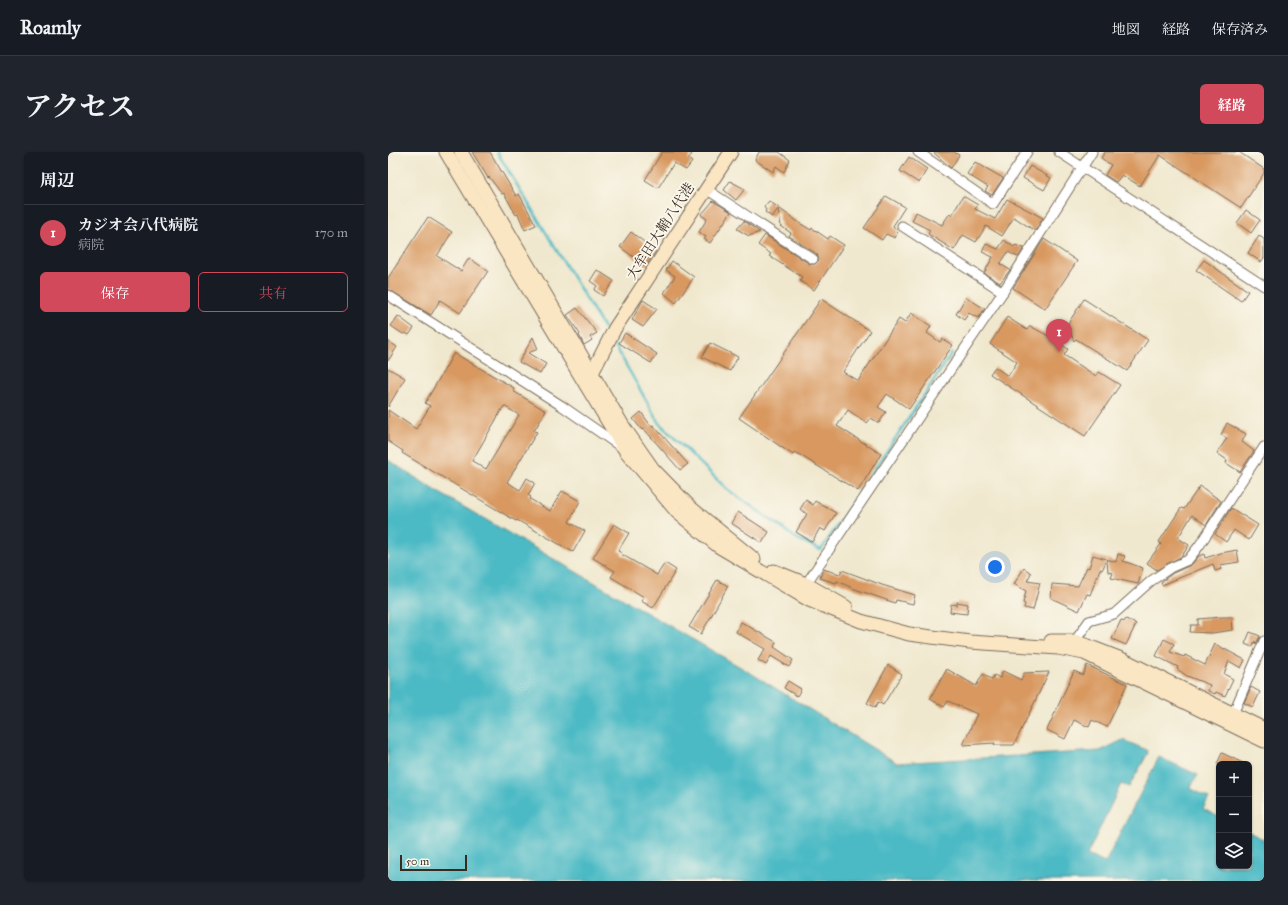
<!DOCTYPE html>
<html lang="ja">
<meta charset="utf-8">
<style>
body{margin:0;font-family:"IM FELL Great Primer","Noto Serif JP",serif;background:#20242c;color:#f1f3f6}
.controls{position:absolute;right:12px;bottom:12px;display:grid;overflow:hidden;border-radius:6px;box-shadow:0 1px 3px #0004}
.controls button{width:36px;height:36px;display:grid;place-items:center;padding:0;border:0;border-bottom:1px solid #363941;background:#171b24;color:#f1f3f6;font:20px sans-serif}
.scale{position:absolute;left:12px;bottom:10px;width:67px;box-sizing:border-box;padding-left:4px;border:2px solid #3b2a1e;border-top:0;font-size:11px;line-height:14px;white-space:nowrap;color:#3b2a1e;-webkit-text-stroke:3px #fbf7ec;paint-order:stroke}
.you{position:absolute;left:607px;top:415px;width:14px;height:14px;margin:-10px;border:3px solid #fff;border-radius:50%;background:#1a73e8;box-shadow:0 0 0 6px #1a73e833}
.badge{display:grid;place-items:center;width:26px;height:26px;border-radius:50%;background:#d1495b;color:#fff;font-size:13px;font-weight:700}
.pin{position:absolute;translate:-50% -33px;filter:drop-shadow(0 1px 2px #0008)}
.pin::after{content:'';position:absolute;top:21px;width:14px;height:12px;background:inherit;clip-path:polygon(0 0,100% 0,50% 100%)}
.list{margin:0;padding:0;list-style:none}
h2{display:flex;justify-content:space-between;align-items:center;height:52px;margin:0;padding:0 16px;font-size:17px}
h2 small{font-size:13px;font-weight:400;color:#9ea1a6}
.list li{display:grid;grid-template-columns:26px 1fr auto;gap:12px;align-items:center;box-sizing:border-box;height:56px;padding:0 16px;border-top:1px solid #363941}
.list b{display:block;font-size:15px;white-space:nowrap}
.list p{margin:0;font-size:13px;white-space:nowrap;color:#9ea1a6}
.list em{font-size:13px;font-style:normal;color:#9ea1a6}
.actions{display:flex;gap:8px;padding:12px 16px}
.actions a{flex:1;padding:9px 0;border:1px solid #d1495b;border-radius:6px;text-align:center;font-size:14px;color:#d1495b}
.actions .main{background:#d1495b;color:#fff}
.icon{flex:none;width:22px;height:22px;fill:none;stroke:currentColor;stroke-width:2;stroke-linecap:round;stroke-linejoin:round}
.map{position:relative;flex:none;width:876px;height:729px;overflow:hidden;border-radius:6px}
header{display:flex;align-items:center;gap:24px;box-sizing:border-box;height:56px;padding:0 20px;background:#171b24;border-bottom:1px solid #363941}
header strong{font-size:19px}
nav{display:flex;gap:22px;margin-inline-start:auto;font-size:14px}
.intro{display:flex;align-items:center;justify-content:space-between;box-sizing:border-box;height:96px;padding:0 24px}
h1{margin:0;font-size:28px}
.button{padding:10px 18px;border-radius:6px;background:#d1495b;color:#fff;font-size:14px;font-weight:700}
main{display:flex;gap:24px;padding:0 24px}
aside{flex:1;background:#171b24;border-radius:6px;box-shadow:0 1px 3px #0004}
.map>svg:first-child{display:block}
.water{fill:#4cbac5;stroke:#447272}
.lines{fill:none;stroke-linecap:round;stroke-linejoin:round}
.stream{stroke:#4cbac5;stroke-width:2.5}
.building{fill:#d8985e;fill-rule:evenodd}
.street-casing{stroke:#7a6c5c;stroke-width:11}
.secondary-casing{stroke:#7a6c5c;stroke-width:15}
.street{stroke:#fff;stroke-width:9}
.secondary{stroke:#fbe6c3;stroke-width:13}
.labels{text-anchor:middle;stroke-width:3.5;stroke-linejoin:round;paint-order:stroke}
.street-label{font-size:14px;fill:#3b2a1e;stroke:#fbf7ec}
</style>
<header>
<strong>Roamly</strong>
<nav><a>地図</a><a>経路</a><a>保存済み</a></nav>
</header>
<div class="intro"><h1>アクセス</h1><a class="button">経路</a></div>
<main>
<aside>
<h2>周辺<small></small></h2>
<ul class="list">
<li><span class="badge">1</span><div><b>カジオ会八代病院</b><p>病院</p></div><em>170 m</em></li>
</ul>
<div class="actions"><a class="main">保存</a><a>共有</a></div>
</aside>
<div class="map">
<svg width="876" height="729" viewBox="0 0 876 729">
<rect width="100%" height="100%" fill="#fbf7ec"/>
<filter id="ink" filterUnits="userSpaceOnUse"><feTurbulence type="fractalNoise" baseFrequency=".025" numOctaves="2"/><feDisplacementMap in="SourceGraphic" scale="8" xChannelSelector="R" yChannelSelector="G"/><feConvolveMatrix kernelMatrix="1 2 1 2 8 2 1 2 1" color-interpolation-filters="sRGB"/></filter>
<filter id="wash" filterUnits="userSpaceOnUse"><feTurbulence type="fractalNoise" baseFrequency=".012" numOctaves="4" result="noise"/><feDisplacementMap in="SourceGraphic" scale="16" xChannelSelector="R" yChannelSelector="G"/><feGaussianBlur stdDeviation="0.9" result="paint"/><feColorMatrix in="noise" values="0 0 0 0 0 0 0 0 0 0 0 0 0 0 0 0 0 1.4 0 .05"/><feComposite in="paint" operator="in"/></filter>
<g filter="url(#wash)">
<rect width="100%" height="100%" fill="#f0e8ce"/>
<!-- water -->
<path class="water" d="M0,308l50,32 311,180 148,91 203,-12 23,-11 24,10 1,3 -19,34 -8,-3 -34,71 18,8 54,-106 39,18 -8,13 19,10 -6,11 16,8v49h30v-34l15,8v41h-876z"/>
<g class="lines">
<!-- stream -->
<g class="stream">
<path d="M109,0l110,181"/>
<path d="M225,190l46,81 68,66 69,49 25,12 131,-197"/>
</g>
</g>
<g id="blocks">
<!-- building -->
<g class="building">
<path d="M84,0h18l26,44 3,-2 17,31 -11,5 -7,-16 -2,1 -12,-22 -2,1 -13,-17 -1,1z"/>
<path d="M274,0h26l4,2 -4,5 4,3 -6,8 -12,-7 -16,25 -13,-8z"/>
<path d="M371,0h20l11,8 -6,12 -8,-6 -3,6 -18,-12z"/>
<path d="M545,0h21l5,3 -8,13z"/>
<path d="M717,0h134l25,17v4l-23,35 -81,-53 -20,31 -18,-11 -6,7 -11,-7 6,-10 -10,-7z"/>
<path d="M521,5l18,12 -8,14 -19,-12z"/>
<path d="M587,10l28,16 -11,17 -7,-4 3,-4 -21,-13z"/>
<path d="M642,14l21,12 -7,12 -21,-12z"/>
<path d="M342,29l15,8 -9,11 -12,-10z"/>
<path d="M498,44l19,11 -12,19 5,5 -3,7 -9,-4 -4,6 -18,-12z"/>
<path d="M575,44l15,9 -3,4 20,10 12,-20 36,19 -8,13 -21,-14 -12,19 -16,-10 -10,16 -13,-7 -9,15 -26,-16 2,-4 -18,-9 4,-9 26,13 8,-12 2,2z"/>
<path d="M325,49l18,11 -21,31 -6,-4 2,-2 -7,-5 8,-13 -6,-4z"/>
<path d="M381,49l32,23 10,6 1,-2 16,11 2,-3 14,9 -30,45 -14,-9 2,-4 -33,-21 2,-2 -13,-9 7,-10 45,29h5l4,-4 -2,-6 -28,-18 2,-3 -10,-7 -3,-17 -6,8 -7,-5 1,-2 -2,-3z"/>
<path d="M858,58l14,10 -9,13 -14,-10z"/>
<path d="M40,65l24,15 -15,24 24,15 8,-13 19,13 -28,42 -20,-13 -9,15 -43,-26v-11z"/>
<path d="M356,69l14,10 2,1 -11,4 -12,-7z"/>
<path d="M243,80l25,19 -10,15 -26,-19z"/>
<path d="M871,84l5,3v19l-3,4 -13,-9z"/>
<path d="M656,87l33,22 -32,48 -32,-21z"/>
<path d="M616,88l10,7 1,-2 9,3 -6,9 -10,-5 -8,12 10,6 -10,13 -16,-10 9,-16 -11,-5 4,-8 12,5z"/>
<path d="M816,108l44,31 -7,10 -45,-31z"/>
<path d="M284,109l22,16 -18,26 -12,-10 11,-17 -9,-6z"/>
<path d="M209,118l17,11 -11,15 -9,-6 3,-4 -7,-5z"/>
<path d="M578,145l19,12 -7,9 -9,-5 -5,7 -8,-6z"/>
<path d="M433,147l49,32 -27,41 15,9 41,-62 6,4 6,-10 20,13 -4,7 13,9 2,-3 11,6 -44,64 -22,-15 -9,13 8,5 -7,11 -8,-5 -4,5 -19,-13 -11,16 44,28 -23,37 -63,-39 -2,3 -54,-37z"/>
<path d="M696,147l64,41 -21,31 -51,-32 -2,2 -7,-16z"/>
<path d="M255,148l14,9 -14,18 -11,-7z"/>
<path d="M189,156l20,25 -7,4 2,3 -8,5 -5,-10 1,-1 -13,-19z"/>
<path d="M10,164l16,12 -5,7 -4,-2 -2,1 -12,-8z"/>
<path d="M619,165l20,13 3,-4 24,13 14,10 -4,6 32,21 3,-4 21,13 -35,51 -95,-62 5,-7 13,9 9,-14 -27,-18z"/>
<path d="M237,181l32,21 -6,9 -32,-20z"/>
<path d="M145,185l5,12 -10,4 18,11 -6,10 -21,-12z"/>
<path d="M0,189l9,6 -9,14z"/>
<path d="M322,191l28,14 -8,14 -28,-14z"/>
<path d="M66,201l60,35 -1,3 33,20 -12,20 3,1 -30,50 13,8 7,-12 8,5 -7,12 3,2 -1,2 20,12 12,-20 18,10 -11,21 16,9 -12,21 -56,-32 -1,1 -114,-68 1,-2 -15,-10v-31l28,19 14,-23 -5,-3zM116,254l15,9 -33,54 -14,-8z"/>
<path d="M0,216l17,10 -17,29z"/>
<path d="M253,260l10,14 2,-1 35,39 -8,6 -36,-41 -2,1 -9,-11z"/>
<path d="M839,271l19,11 -4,8 12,9 -14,21 -14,-9 1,-3 -10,-7 10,-15 -6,-3z"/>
<path d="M812,334l21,15 -15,24 -14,-10 -14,23 11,7 -7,11 -25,14 -10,-7 14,-19 -2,-2 22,-34 3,1z"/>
<path d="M418,348l7,5 2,-4 21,12 -11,18 -5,-3 -8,14 -16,-10 11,-18 -7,-5z"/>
<path d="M843,356l27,17 -9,15 -15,-10 -8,12 -11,-8z"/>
<path d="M350,360l31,20 -7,11 -31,-20z"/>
<path d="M226,372l15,9 -11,18 4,2 -1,1 36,21 8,-12 11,7 -23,38 -12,-7 3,-4 -33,-20 4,-6 -22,-13z"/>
<path d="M849,398l2,12 -19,3 2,4 -7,2 -2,-7 -51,21 -1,-3 12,-9 18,-8 8,-9 5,-2 1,4 16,-5z"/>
<path d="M730,402l7,2 -2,5 20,7 -5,16 -27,-6 2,-5 -5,-1 -1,-12 -5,10 -2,-1 -10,26 -3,-1 -8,17 -28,-13 1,-14 26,2 9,-19 2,1 4,-13 23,7z"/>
<path d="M636,416l7,5 -4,8 13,2 -7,27 -9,-2 1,-4 -2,-1 3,-12 -12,-7z"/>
<path d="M435,417l17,5 2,-4 40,15 33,10 -2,9 -17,-4 -1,3 -40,-14 -18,-8 -1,2 -16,-5z"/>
<path d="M329,428l11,6 -27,48 -12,-7z"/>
<path d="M569,450l11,2 -1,10 -17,-2 1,-8 6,1z"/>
<path d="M834,465h10l1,13 -21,3 -22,-1 1,-7h7v-6z"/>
<path d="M738,467l10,5 -10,21 -14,-6 9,-19 3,2z"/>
<path d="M353,470l35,20 -2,5 19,13 -4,7 -18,-11 -5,9 -8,-5 7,-11 -29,-17z"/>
<path d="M862,480l10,4 -4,8 -1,-3 -3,6 -7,-3z"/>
<path d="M776,487l10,5 -4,8 14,5 1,-2 20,10 10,-21 30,16 -4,8 -12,-7 -5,13 9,5 -8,17 -9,-4 -1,2 -7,-3 2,-6 -23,-9 -10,-7 1,-2 -22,-11z"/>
<path d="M500,513l14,9 -19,31 -5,-3 -3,6 -8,-5z"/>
<path d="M699,513l40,19 -20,43 -15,-7 -3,7 -15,-7 -9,19 -18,-9 27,-59 9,4z"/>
<path d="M559,517l29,17 7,-12 9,6 2,-5 6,3 3,-7 18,9 3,-7 25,-1 -35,73h-20l1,-2 -32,2 14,-31 -29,-13 -4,6 -14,-8z"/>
<path d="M400,529l13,8 -4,7 -13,-8z"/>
<path d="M863,535l9,5 -7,15 -9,-4z"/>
<path d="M834,601l23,11h-28z"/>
</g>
</g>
</g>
<g filter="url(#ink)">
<use href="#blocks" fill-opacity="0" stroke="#7a6c5c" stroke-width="1"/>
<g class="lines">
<defs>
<g id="street">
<path d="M530,0l75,52 34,-52"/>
<path d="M671,0l205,134"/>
<path d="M318,37l107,70"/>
<path d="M514,74l101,66"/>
<path d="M0,143l174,111 59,41"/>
<path d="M418,432l197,-292 89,-140"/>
<path d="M687,489l14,-20 25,-7 37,-33 19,-13 18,-8 11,-14 65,-99"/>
<path d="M845,562l31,-73"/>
</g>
<g id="secondary">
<path d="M58,0l179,298 52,62 41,34 91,54 52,21 48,13 61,8 88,6 26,5 180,88"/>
<path d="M73,0l162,274 30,43 38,39 63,51"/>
<path d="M204,221l23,-45 116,-176"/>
<path d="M386,419l32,13 40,23"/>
<path d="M663,489h24l49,19 140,69"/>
</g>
</defs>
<!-- street casing -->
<use href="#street" class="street-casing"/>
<!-- secondary casing -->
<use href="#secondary" class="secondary-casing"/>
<!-- street -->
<use href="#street" class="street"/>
<!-- secondary -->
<use href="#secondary" class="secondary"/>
</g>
</g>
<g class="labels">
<!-- street labels -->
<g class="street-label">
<text transform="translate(272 79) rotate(-57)" y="5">大牟田大鞘八代港</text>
</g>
</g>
</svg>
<div class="controls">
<button>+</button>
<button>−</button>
<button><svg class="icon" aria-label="layers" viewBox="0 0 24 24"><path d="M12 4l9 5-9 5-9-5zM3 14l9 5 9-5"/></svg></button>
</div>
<div class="scale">50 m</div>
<div class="you"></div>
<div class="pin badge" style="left:671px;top:200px">1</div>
</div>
</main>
